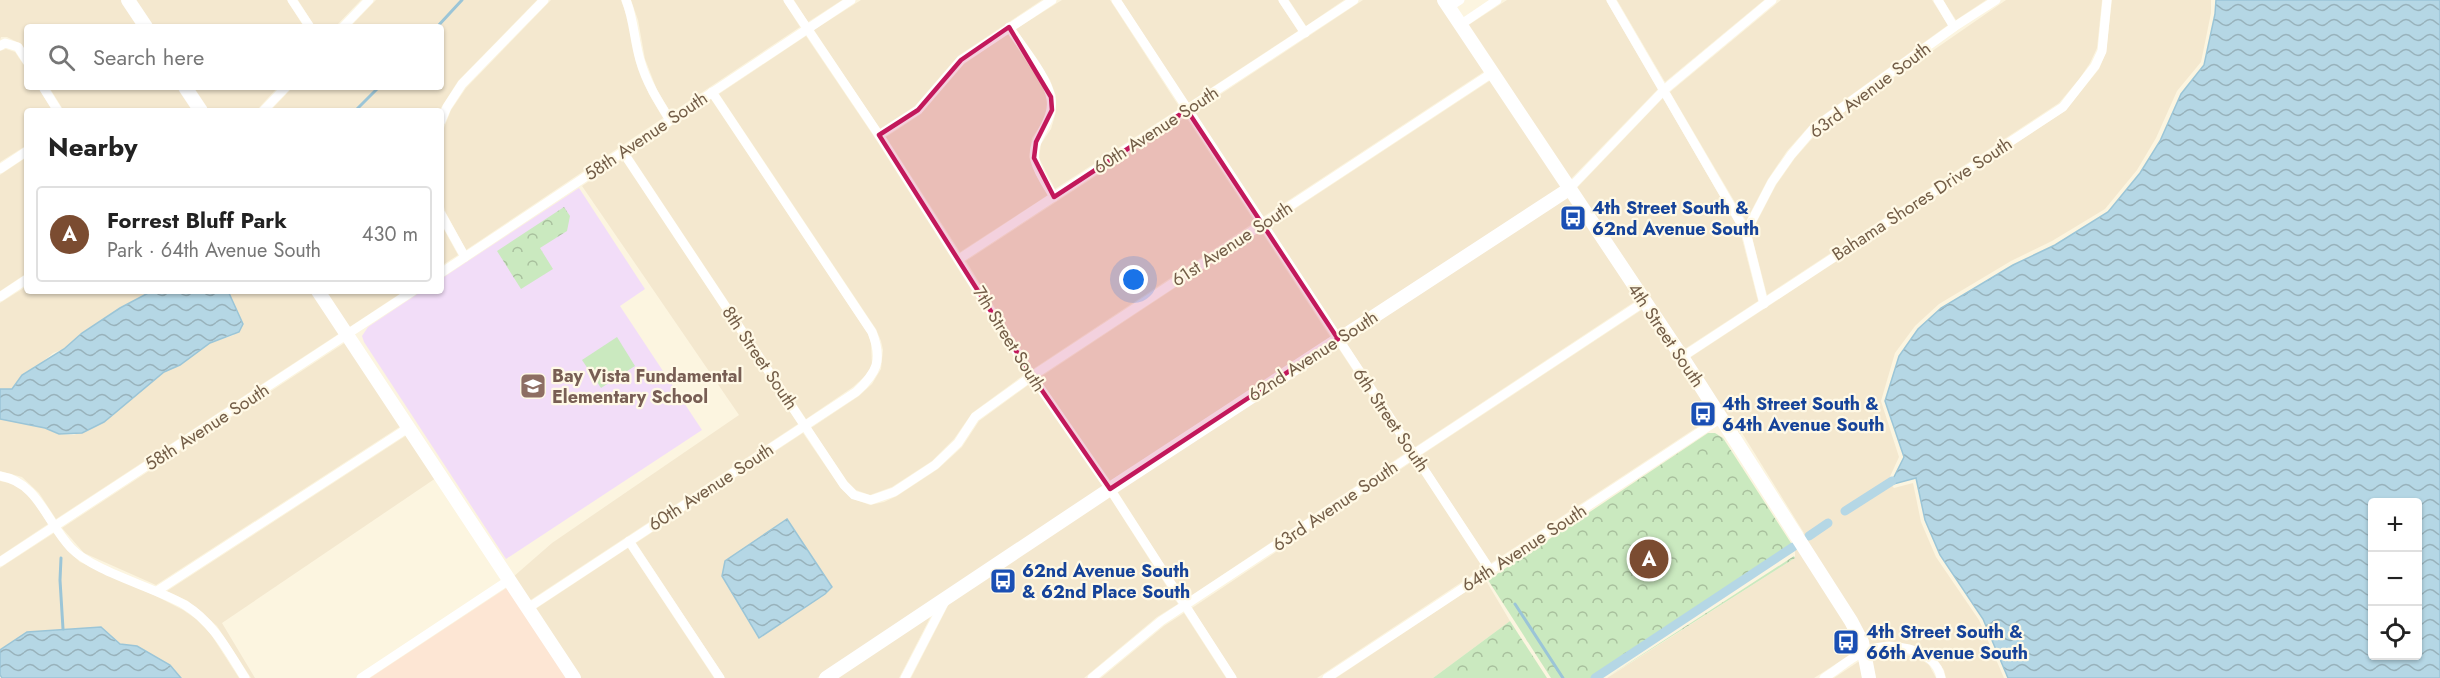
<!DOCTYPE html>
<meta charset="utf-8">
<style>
body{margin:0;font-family:Jost,sans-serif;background:#f6f6f6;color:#222}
.controls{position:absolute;right:18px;bottom:18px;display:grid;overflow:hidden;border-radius:6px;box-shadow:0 2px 4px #0004}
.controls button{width:54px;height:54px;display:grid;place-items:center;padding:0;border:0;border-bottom:2px solid #e0e0e0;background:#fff;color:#222;font:30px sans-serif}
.you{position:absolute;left:1134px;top:280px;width:21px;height:21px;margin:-15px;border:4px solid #fff;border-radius:50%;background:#1a73e8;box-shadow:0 0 0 9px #1a73e833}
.badge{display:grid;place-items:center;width:39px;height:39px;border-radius:50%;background:#7b4c31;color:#fff;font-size:20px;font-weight:700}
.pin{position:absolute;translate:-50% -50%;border:3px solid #fff;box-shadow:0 2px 6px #0006}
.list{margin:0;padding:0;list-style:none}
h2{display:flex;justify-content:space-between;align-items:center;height:78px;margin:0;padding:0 24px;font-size:26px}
h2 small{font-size:20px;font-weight:400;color:#767676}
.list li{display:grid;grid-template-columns:39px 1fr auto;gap:18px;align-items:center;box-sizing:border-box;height:96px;margin:0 12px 12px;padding:0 12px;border:2px solid #e0e0e0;border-radius:6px}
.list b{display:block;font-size:22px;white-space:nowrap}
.list p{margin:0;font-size:20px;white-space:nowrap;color:#767676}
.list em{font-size:20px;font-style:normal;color:#767676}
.icon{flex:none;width:33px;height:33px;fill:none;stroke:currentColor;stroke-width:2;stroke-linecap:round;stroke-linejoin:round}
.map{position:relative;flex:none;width:2440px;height:678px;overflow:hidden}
.search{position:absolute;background:#fff;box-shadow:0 2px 4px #0004;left:24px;top:24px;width:420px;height:66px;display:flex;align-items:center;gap:15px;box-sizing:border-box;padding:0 21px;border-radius:6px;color:#767676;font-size:22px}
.panel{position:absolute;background:#fff;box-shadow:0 2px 4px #0004;left:24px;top:108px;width:420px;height:186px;border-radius:6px}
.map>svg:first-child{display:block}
.residential{fill:#f4e8cf}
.commercial{fill:#fde6d4}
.education{fill:#f2ddf8}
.forest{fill:url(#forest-crowns)}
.garden{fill:#cae9bf}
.water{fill:url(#water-waves);stroke:#9bc5d7;stroke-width:1.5;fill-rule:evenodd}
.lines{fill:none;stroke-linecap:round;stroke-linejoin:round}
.stream{stroke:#9bc5d7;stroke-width:3}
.canal{stroke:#b5d7e5;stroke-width:9}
.street{stroke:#fff;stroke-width:9}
.secondary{stroke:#fff;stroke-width:14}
.marked{fill:#c2185b;fill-opacity:0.2;stroke:#c2185b;stroke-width:4.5;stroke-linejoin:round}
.labels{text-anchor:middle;stroke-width:4.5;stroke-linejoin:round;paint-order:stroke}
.street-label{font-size:18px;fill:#735d47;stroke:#fff9e6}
.transit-label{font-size:18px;font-weight:bold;fill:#164399;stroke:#fff9e6;text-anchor:start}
.education-label{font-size:18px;font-weight:bold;fill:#785e54;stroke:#fff9e6;text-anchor:start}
</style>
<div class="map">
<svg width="2440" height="678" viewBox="0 0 2440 678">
<defs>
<pattern id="forest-crowns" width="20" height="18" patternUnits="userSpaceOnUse" patternTransform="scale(1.5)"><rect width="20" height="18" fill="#cae9bf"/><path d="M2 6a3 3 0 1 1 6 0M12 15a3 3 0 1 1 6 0" fill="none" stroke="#a8c09d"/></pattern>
<pattern id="water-waves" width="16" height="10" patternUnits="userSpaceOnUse" patternTransform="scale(1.5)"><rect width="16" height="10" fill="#b5d7e5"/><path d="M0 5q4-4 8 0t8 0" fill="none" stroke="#98b2bb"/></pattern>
</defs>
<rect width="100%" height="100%" fill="#fcf5e0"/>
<!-- residential -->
<g class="residential">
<path d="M0,0h122l18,27h-113v26l-8,-10 -12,-6h-6l-1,3z"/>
<path d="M134,0h153l17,27h-153z"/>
<path d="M298,0h63l-26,27h-20z"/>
<path d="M376,0h161l-79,81 -19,30h-169l23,-24h148v-60h-91z"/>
<path d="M551,0h70l8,22 7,40 13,32 14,24 -197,132 -20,-37 -5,-15 1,-65 9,-23 15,-22z"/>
<path d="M631,0h152l17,27 -129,86 -14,-23 -12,-31 -7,-39z"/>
<path d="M794,0h48l-34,22z"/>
<path d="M861,0h181l-84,56 -43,50 -35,23 -66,-99z"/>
<path d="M1062,0h48l70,108 -125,81 -16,-31 2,-14 10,-15 5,-17v-16l-6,-16 -34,-51z"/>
<path d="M1121,0h157l20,31 -110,72z"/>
<path d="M1289,0h55l-38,26z"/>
<path d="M1363,0h75l47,71 -222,146 -69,-105z"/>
<path d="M1507,0h99l52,89 -89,92 -102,-155z"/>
<path d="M1617,0h147l-99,82z"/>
<path d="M1781,0h151l16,25 -137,99 -24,27 -19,28 -22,42 -76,-129z"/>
<path d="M1943,0h43l-30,20z"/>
<path d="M2006,0h96l-5,48 -7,15 -10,15 -21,25 -292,192 -16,-62 25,-48 19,-27 23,-26 26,-20z"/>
<path d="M2112,0h99v13l-10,49 -24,29 -21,47 -19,32 -32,39 -53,32 -41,20 -72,43 -24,22 -20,27 -14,48 18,56 -11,24 6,7 19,-5 8,39 15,35 43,63 25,58h-58l-2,-8 -8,-11 -14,-11 -33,-7 -21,4 -66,-109 2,-3 -62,-100 -5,2 -49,-76 377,-248 34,-42 7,-17z"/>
<path d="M1008,34l34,51 5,13v10l-5,15 -10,15 -3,19 7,18 12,20 -88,57 -74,-115 35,-23 43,-50z"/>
<path d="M806,36l69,102 150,236 -53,39 -18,26 -22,22 -40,26 -22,8 -14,-5 -9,-9 -36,-53 48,-32 13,-12 9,-15 2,-19 -2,-9 -5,-12 -157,-235z"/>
<path d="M6,49l9,3 12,18v17h11l15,24h-26v34l-27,17v-111z"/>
<path d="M1491,80l71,107 -223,145 -70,-106z"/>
<path d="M49,87h130l16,24h-131z"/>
<path d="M191,87h87l-22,24h-50z"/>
<path d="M1663,98l77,133 18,70 -75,49 -108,-160z"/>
<path d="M711,99l157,235 3,9 1,23 -8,11 -11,10 -47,32 -176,-265z"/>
<path d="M1186,117l69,105 -222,147 -67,-108z"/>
<path d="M27,157v116l-27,18v-116z"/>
<path d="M622,159l176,265 -269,177 -16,-24 39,-34 187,-128 -157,-229z"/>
<path d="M1568,196l69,104 -222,147 -70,-106z"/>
<path d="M441,224l17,31 -17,11z"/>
<path d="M1261,231l70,107 -220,144 -72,-104z"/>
<path d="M27,286v5h125l-32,17 -56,41 -11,4 -20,17 -7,2 -14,18 -12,-1v-86z"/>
<path d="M228,291h85l27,42 -284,186 -17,-26 -17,-16 -22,-6v-52l45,9 14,6 15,1 30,-13 60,-50 16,-7 30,-22 24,-8z"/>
<path d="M324,291h80l-56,37z"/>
<path d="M1643,309l71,107 -223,147 -71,-107z"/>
<path d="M346,342l55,84 -245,159 -72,-32 -22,-25z"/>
<path d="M1337,346l70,106 -221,147 -69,-108z"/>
<path d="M1031,383l72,104 -286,191h-92l-89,-135 167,-110 37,54 11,11 19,7 14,-3 13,-6 41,-27 24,-22 17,-26z"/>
<path d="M407,435l29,43 -214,145 33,55h-4l-34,-52 -29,-25 -21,-10z"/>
<path d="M1413,461l70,107 -166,110h-80l-45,-70z"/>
<path d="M0,481l17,4 15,14 16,25 -48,32z"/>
<path d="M1109,496l69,108 -21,13 -73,61h-173l39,-76z"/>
<path d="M54,533l13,17 13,12 74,33 29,15 13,9 14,14 29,45h-58l-11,-13 -33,-19 -17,-2 -20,-17 -73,5 -27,18v-82z"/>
<path d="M1795,544l52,80 12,25 -45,29h-207l188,-120z"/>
<path d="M628,548l86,130h-134l-46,-68z"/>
<path d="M1485,579l25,42 -77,57h-97z"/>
<path d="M1184,613l42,65h-125l63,-52z"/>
<path d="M932,614l-33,64h-63z"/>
<path d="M1890,651l29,7 10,7 7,13h-62l-4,-22z"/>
<path d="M1861,660l3,18h-30z"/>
</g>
<!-- commercial -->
<path class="commercial" d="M508,587l61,91h-199z"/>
<!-- education -->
<path class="education" d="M579,188l66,101 -25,17 82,124 -196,129 -142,-217 -2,-6 6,-9 54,-36h19v-12z"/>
<!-- forest -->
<g class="forest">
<path d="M564,207l6,9 -3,15 -27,17 13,21 -32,20 -24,-38z"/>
<path d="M1708,433h7l8,5 68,105 1,9 -195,126h-46l-63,-98z"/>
<path d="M1794,556l1,2 -189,120z"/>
<path d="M1510,621l37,57h-114z"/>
</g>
<!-- garden -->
<path class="garden" d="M617,337l18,29 -34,22 -19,-28z"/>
<!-- water -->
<g class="water">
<path d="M2216,0h224v678h-432l-25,-59 -43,-64 -15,-35 -9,-42 -22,6 -2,-3 12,-24 -19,-56 14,-45 19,-27 23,-21 72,-43 42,-20 53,-33 32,-39 20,-32 21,-47 23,-29 11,-51zM2418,502v154h-46v-154z"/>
<path d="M152,291h76l15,33 -4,8 -29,11 -30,22 -16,7 -60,50 -22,11 -23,1 -14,-6 -45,-9v-30h12l10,-14 42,-26 18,-16 38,-25z"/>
<path d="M787,519l45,68 -7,7 -66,44 -37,-62 3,-15z"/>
<path d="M101,627l19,17 17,2 33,19 11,13h-179l-2,-3v-25l27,-18z"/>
</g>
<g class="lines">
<!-- stream -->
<g class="stream">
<path d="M437,27l25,-27"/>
<path d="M355,111l24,-24"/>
<path d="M61,558l-1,22 3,49"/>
<path d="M1515,604l48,74"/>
</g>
<!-- canal -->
<g class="canal">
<path d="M1845,511l47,-30"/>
<path d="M1809,536l19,-13"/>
<path d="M1595,678l198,-131"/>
</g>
<!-- street -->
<g class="street">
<path d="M292,0l18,27"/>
<path d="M626,0c8,20 8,40 14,60 6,22 18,41 30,60"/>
<path d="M788,0l91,135 153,241 78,113 122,189"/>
<path d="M1116,0l374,570"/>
<path d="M1283,0l22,33"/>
<path d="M1611,0l135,232 18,72"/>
<path d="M1938,0l16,27"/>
<path d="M1449,7l11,-7"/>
<path d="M1460,25l37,-25"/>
<path d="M343,27l26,-27"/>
<path d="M1009,27c13,20 39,50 42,72 4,24 -21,39 -16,61 3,13 12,25 19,37"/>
<path d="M0,46l5,-3 13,4 9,14"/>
<path d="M43,87l15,24"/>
<path d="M263,111l23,-24"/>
<path d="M441,121l6,-14 15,-23 82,-84"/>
<path d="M879,135l39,-25 43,-50 91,-60"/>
<path d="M623,152l221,333 10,10 17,5 23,-8 41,-27 23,-22 17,-26 57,-41 460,-303"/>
<path d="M0,169l27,-18"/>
<path d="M1569,189l95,-99 108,-90"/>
<path d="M441,214l24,43"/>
<path d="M1746,232l26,-50 19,-27 23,-27 140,-101 42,-27"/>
<path d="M959,259l395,-259"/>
<path d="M441,273l410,-273"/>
<path d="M0,297l27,-18"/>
<path d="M1682,357l381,-250 32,-41 7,-15 5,-51"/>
<path d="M0,476c38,6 47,47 71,72 23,24 83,39 114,57 28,17 43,46 60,73"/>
<path d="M629,541l91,137"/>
<path d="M0,562l413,-271"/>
<path d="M157,591l251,-163"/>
<path d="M528,608l328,-216c21,-19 27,-32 16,-60l-160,-240"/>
<path d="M361,678l148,-98"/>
<path d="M905,678l40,-77"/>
<path d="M1092,678l69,-57 483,-319"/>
<path d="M1327,678l394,-260"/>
<path d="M1824,678c13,-8 25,-19 39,-26 24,-12 72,-5 78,26"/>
</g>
<!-- secondary -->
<g class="secondary">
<path d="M128,0l18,27"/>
<path d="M1444,0l238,357 169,264 11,21 7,36"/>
<path d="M185,87l16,24"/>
<path d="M318,291l256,387"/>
<path d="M826,678l284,-189 459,-300"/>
</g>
</g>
<!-- marked area -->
<path class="marked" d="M1009,27l42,70 1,13 -16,32 -2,16 20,39 133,-87 151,229 -228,150 -78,-113 -153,-241 39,-25 43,-50z"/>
<!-- icons -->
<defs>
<symbol id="bus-square" viewBox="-11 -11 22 22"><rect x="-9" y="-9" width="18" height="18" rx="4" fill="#1a4fb4" stroke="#fff9e6"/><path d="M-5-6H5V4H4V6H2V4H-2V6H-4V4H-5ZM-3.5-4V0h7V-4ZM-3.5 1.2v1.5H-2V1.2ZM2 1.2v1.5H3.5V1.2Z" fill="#fff"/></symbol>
<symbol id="school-square" viewBox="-11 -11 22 22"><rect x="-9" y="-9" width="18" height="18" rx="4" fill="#8d6e63" stroke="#fff9e6"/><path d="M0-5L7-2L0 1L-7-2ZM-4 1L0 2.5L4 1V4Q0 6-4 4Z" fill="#fff"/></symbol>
</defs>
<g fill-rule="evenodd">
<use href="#bus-square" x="1558" y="203" width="30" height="30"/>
<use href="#school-square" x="518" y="371" width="30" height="30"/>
<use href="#bus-square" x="1688" y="399" width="30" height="30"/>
<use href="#bus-square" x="988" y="566" width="30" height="30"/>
<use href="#bus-square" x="1831" y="627" width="30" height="30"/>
</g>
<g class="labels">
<!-- street labels -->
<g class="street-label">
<text transform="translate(1870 90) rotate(-37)" y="6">63rd Avenue South</text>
<text transform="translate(1156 130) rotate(-33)" y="6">60th Avenue South</text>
<text transform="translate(646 136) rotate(-34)" y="6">58th Avenue South</text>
<text transform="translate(1922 199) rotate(-33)" y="6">Bahama Shores Drive South</text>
<text transform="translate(1232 244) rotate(-33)" y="6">61st Avenue South</text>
<text transform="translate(1666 335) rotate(56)" y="6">4th Street South</text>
<text transform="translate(1009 339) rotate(58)" y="6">7th Street South</text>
<text transform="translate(1313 356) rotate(-33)" y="6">62nd Avenue South</text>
<text transform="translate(760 358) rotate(56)" y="6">8th Street South</text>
<text transform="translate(1391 420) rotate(56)" y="6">6th Street South</text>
<text transform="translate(207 427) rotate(-33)" y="6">58th Avenue South</text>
<text transform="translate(711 487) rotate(-33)" y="6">60th Avenue South</text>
<text transform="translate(1335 506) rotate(-34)" y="6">63rd Avenue South</text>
<text transform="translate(1524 548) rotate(-33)" y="6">64th Avenue South</text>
</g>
<!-- transit labels -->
<g class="transit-label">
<text x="1592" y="214">4th Street South &amp;<tspan x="1592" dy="21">62nd Avenue South</tspan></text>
<text x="1722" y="410">4th Street South &amp;<tspan x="1722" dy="21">64th Avenue South</tspan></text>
<text x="1022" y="577">62nd Avenue South<tspan x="1022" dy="21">&amp; 62nd Place South</tspan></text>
<text x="1866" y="638">4th Street South &amp;<tspan x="1866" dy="21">66th Avenue South</tspan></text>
</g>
<!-- education labels -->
<g class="education-label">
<text x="552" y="382">Bay Vista Fundamental<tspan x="552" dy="21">Elementary School</tspan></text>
</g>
</g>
</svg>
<div class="controls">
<button>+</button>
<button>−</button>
<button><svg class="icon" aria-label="locate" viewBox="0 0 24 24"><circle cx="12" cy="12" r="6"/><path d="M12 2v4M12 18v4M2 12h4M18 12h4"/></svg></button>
</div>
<div class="you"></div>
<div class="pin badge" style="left:1649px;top:559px">A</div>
<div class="search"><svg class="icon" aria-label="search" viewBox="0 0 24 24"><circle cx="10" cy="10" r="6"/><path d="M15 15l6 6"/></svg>Search here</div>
<section class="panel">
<h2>Nearby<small></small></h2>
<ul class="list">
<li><span class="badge">A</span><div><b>Forrest Bluff Park</b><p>Park · 64th Avenue South</p></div><em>430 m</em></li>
</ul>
</section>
</div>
